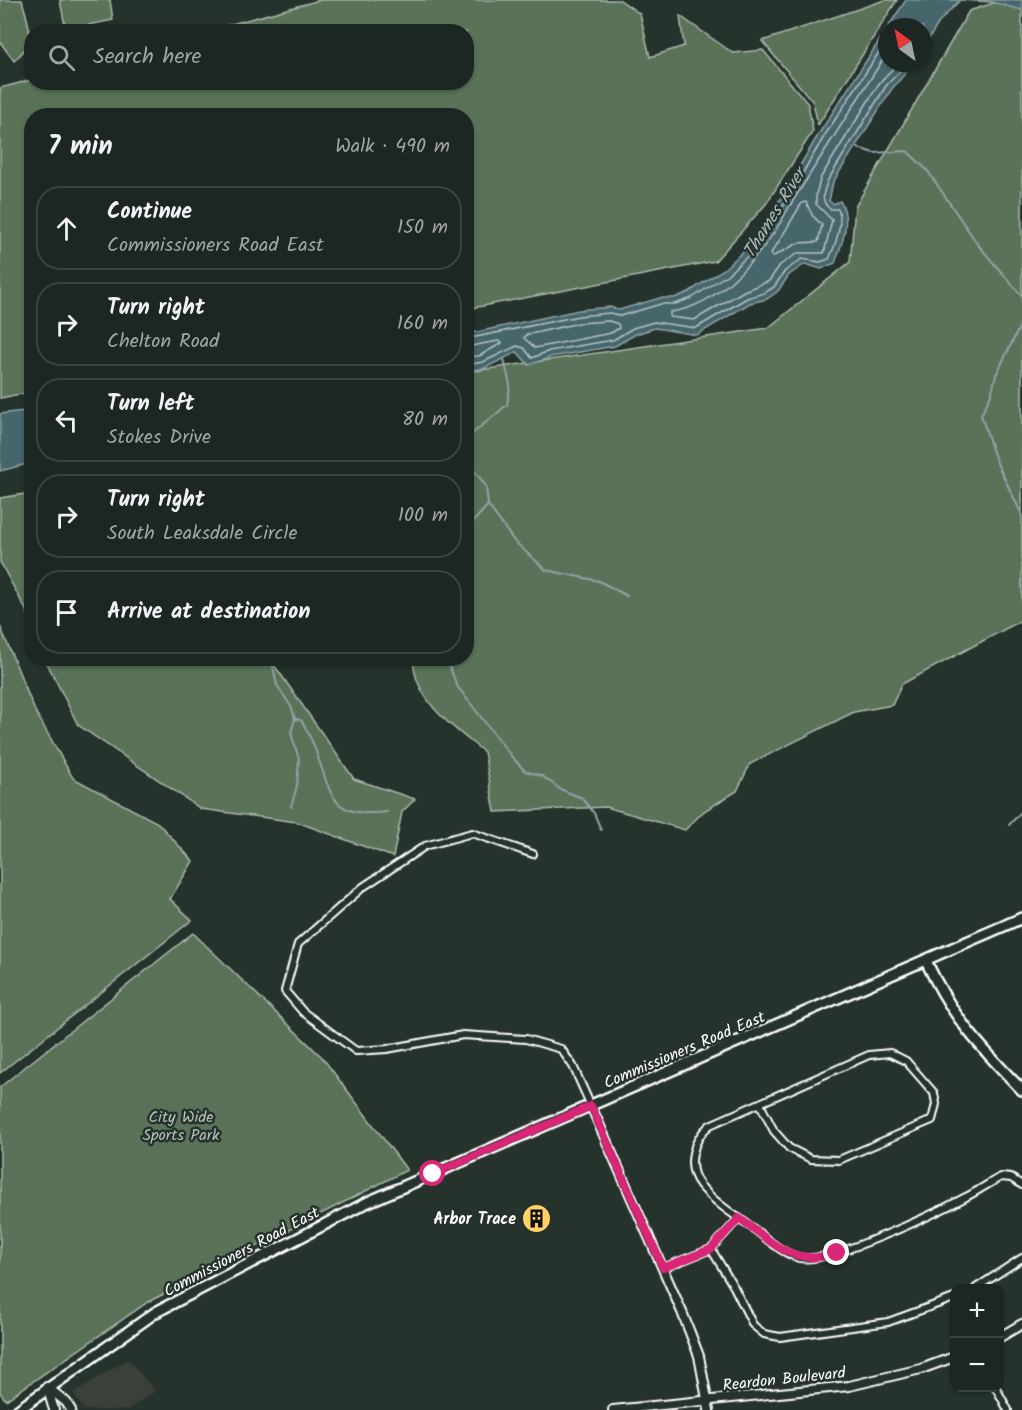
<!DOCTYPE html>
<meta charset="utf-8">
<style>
body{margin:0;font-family:Kalam,sans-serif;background:#29322f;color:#f1f3f6}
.controls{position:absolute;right:18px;bottom:18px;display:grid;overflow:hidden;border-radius:12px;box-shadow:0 2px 4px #0004}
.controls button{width:54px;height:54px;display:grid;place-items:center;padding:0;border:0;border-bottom:2px solid #3a4340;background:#1c2622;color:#f1f3f6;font:30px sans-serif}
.compass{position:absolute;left:878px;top:18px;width:54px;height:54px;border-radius:50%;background:#1c2622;box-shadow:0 2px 4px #0004;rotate:327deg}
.stop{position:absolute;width:18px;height:18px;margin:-14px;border:4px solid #db2777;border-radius:50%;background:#fff}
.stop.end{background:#db2777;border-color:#fff;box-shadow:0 2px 6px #0008}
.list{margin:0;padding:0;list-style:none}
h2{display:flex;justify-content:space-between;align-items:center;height:78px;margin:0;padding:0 24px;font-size:26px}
h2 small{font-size:20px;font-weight:400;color:#a0a5a5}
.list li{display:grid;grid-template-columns:39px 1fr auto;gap:18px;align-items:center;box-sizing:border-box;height:84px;margin:0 12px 12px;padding:0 12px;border:2px solid #3a4340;border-radius:24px}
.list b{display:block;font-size:22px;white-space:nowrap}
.list p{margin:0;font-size:20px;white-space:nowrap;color:#a0a5a5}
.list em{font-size:20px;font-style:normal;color:#a0a5a5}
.icon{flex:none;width:33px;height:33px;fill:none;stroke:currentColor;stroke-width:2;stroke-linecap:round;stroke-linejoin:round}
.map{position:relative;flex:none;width:1022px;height:1410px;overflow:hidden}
.search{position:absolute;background:#1c2622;box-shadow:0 2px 4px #0004;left:24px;top:24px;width:450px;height:66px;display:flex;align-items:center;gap:15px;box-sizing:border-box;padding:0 21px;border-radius:24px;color:#a0a5a5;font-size:22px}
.panel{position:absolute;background:#1c2622;box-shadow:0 2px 4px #0004;left:24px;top:108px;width:450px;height:558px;border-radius:24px}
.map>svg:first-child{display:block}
.built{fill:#3a4138}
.green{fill:#5a7359;stroke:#acb9ac;stroke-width:1.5}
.water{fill:#46666c;stroke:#90a3a7;stroke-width:1.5}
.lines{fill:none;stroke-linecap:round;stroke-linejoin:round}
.shore{stroke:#b5c2c4;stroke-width:1.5}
.stream{stroke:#90a3a7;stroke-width:2}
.minor-casing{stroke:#fff;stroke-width:10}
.tertiary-casing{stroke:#fff;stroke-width:12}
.secondary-casing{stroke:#fff;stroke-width:14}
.minor{stroke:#26332d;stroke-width:6}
.tertiary{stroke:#26332d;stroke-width:8}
.secondary{stroke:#26332d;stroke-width:9}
.route{stroke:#db2777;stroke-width:8}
.labels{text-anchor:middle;stroke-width:5;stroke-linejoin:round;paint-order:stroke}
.street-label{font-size:16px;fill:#fff;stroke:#26332d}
.park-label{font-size:16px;fill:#b5c0b4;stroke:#26332d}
.poi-label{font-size:16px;font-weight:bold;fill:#fff;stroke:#26332d;text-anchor:end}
.water-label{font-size:18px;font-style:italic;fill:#acbabd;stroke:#26332d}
</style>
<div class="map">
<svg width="1022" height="1410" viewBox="0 0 1022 1410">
<rect width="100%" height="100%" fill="#26332d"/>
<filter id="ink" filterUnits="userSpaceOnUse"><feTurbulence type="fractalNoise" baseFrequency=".0167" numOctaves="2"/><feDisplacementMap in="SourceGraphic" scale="12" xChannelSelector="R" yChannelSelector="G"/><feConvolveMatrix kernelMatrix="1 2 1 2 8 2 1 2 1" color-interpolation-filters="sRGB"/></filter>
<g filter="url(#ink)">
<!-- built -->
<path class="built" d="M128,1359l27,32 -28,19h-43l-11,-17z"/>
<!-- green -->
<g class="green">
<path d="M0,0h22c7,28 16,39 -8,61l-14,-19z"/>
<path d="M60,0h50l3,20 -44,9 -5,-8z"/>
<path d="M320,0h300l20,14 10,43 34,-11 -4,-30 53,37 30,-3 45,54 5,27 -47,73 -51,57 -248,48 -1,-193h-434l-1,276 -31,6v-310l31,-8 1,2h434v-50l-260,-1z"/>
<path d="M885,0h12l-79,125 -5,-23 -51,-61z"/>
<path d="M1003,0l19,8v612l-120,64 -10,21 -38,7 -104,52 -13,27 -33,20 -19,19 -79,-23 -111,5 -11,-60c-31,-25 -69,-50 -71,-93l53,-1 1,-286 301,-44 82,-66 5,-55 114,-196z"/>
<path d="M31,493h1l-1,126 -31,-57v-64z"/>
<path d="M0,626l35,85 38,67 85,45 35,38 -23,38 22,21 -192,153z"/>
<path d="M45,659h225l84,120 61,20 -13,13 -9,45 -96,-35 -96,-13 -123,-84z"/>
<path d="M193,933l129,124 85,113 -259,132 -142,98 -6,-7v-306z"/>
</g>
<!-- water -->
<g class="water">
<path d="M906,0h116v10l-31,-8 -31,-2 -20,21 -17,27v-21h-35z"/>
<path d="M887,29v34h27l-23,27 -58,92 -4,19 4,3 7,-3c12,18 2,43 -5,62l-14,6 -16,-5 -16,11 -11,16 -11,8 -17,4 -53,32 -42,-7 -19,6 -21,12 -64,11 -22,8 -12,-13 -32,16 -18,3v-37l112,-24 31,-3 9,3 41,-12h14l15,-6 35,-23 23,-21 20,-27 53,-89z"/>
<path d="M31,410v53l-31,8v-57z"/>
</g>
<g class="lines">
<!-- shore -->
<g class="shore">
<path d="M887,53l-98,154c-21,41 -69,100 -119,105v5l24,3 50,-29 25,-10 11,-16 18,-12h26l8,-33 -16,-16v-10l5,-17 59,-95 18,-19"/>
<path d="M806,202l6,13 10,10 -4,17 -20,1 -26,14 -1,-4c12,-16 20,-33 31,-50z"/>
<path d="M609,321l9,3 1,4 -8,5 -76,15 -11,-10 2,-3 53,-12z"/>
<path d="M466,339l113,-23 31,-3 10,3 41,-12h14l17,-6 36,-24 24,-22 20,-27 53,-90 62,-95"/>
<path d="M466,347l32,-6 4,2 -23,13 -13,1"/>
<path d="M466,365l17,-3 34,-16 7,2 8,10 17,-7 64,-11 20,-12 21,-6 42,6 51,-30 17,-5 10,-6 11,-16 17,-12 18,3 9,-3c6,-12 15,-38 9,-50h-8c-11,-9 -6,-18 -2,-29l58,-94 21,-23"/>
</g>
<!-- stream -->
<g class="stream">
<path d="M858,148l16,5 33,-2 20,19 52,76 43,50"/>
<path d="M1022,322l-26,53 -5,20 -10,20 15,46 26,54"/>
<path d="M466,439l41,-34 3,-20 -6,-26"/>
<path d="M466,448l8,12 -2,8 14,18 2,19 -22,25"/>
<path d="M488,505l26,36 32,29 53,11 28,15"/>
<path d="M271,658l6,27 15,23 3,11 -4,14 8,26 -2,27 -6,21"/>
<path d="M446,658l11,28 54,70 14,15 17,5 18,13 22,9 12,15 7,17"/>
<path d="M295,719l6,1c5,9 11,19 14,29 17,45 14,70 72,63"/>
<path d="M1009,825l13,-14"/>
</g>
<defs>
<g id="minor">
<path d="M533,854l-61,-21 -47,13 -62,41 -65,57 -13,47 18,21 53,39 31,-2 76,-14 63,4 35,10 12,17 18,40"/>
<path d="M760,1104l14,27 15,17 22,11 28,1 93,-40 4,-16 -2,-11 -28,-32 -16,-8 -21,2 -159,70c-17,14 -25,41 -10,60 14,17 33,29 50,41 15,11 31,27 49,32 29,7 137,-45 167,-61 12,-6 23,-14 35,-20l10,1 11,7"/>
<path d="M711,1249l23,38 19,38 11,9 16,3 108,-15 66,-24"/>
<path d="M663,1268l48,-19 28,-31"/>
<path d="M976,1288l46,-30"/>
<path d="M996,1388l12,22"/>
</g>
<g id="tertiary">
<path d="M591,1106l91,206 17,44 10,54"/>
<path d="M1000,1337l22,-13"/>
<path d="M47,1387l19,15 5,8"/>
<path d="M47,1387l7,23"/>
<path d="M613,1410l236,-24 72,-17 33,-12"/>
</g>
<g id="secondary">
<path d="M926,961c26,56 53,85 96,129"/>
<path d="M18,1410l138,-98 212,-110 654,-284"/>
</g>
</defs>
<!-- minor casing -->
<use href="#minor" class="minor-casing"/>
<!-- tertiary casing -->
<use href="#tertiary" class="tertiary-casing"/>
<!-- secondary casing -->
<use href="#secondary" class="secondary-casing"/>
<!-- minor -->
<use href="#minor" class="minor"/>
<!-- tertiary -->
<use href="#tertiary" class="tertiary"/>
<!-- secondary -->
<use href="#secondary" class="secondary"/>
</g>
</g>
<g class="lines" filter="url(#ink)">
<!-- route -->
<path class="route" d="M433,1174l158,-68 72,162 48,-19 28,-31c33,24 55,50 98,35"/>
</g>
<!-- icons -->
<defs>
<symbol id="building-disc" viewBox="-11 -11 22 22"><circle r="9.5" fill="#ffd166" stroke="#26332d"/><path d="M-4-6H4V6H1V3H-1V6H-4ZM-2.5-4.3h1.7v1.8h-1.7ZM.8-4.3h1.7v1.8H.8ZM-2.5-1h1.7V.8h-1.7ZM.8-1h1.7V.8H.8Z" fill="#111"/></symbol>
</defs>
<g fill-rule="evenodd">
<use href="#building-disc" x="520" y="1202" width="33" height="33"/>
</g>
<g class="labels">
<!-- street labels -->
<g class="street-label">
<text transform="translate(684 1049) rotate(-23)" y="6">Commissioners Road East</text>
<text transform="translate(241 1251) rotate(-28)" y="6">Commissioners Road East</text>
<text transform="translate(784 1378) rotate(-6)" y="6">Reardon Boulevard</text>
</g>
<!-- park labels -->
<g class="park-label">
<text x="181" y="1122">City Wide<tspan x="181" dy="18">Sports Park</tspan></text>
</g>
<!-- poi labels -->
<g class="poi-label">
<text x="516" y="1224">Arbor Trace</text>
</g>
<!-- water labels -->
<g class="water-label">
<text transform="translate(774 213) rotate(-58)" y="6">Thames River</text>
</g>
</g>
</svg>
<div class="controls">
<button>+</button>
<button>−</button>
</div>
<svg class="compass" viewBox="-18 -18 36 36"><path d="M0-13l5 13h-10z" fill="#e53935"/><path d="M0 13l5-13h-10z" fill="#a0a5a5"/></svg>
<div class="stop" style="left:433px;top:1174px"></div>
<div class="stop end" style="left:837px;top:1253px"></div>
<div class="search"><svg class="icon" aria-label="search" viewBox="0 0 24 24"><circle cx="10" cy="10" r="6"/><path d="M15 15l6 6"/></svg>Search here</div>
<section class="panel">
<h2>7 min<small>Walk · 490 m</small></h2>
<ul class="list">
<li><svg class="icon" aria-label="ahead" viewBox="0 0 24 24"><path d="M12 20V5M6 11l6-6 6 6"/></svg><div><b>Continue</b><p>Commissioners Road East</p></div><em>150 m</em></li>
<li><svg class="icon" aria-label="right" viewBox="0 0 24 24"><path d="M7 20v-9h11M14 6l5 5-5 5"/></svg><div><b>Turn right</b><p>Chelton Road</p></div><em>160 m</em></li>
<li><svg class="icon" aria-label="left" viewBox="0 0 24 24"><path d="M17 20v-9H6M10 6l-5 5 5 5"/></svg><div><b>Turn left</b><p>Stokes Drive</p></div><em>80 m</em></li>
<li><svg class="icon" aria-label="right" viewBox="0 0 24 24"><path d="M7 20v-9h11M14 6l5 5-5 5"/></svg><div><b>Turn right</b><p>South Leaksdale Circle</p></div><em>100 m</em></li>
<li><svg class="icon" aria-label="arrive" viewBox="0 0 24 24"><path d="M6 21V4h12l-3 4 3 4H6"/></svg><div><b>Arrive at destination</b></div></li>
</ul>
</section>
</div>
